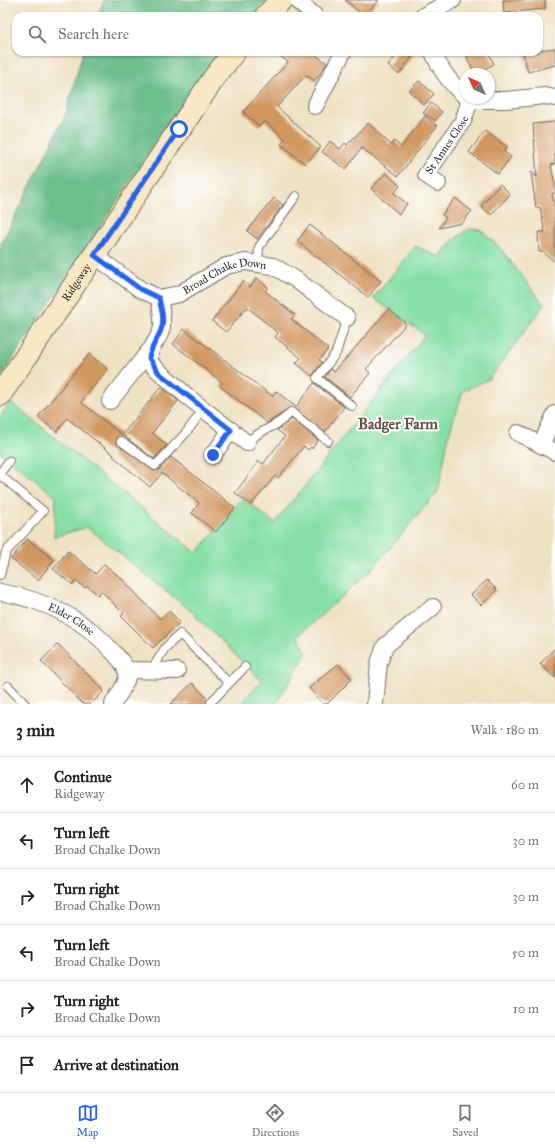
<!DOCTYPE html>
<meta charset="utf-8">
<style>
body{margin:0;font-family:"IM FELL Great Primer",serif;background:#f6f6f6;color:#222}
.compass{position:absolute;left:459px;top:68px;width:36px;height:36px;border-radius:50%;background:#fff;box-shadow:0 1px 3px #0004;rotate:315deg}
.stop{position:absolute;width:12px;height:12px;margin:-9px;border:3px solid #2563eb;border-radius:50%;background:#fff}
.stop.end{background:#2563eb;border-color:#fff;box-shadow:0 1px 4px #0008}
.list{margin:0;padding:0;list-style:none}
h2{display:flex;justify-content:space-between;align-items:center;height:52px;margin:0;padding:0 16px;font-size:17px}
h2 small{font-size:13px;font-weight:400;color:#767676}
.list li{display:grid;grid-template-columns:26px 1fr auto;gap:12px;align-items:center;box-sizing:border-box;height:56px;padding:0 16px;border-top:1px solid #e0e0e0}
.list b{display:block;font-size:15px;white-space:nowrap}
.list p{margin:0;font-size:13px;white-space:nowrap;color:#767676}
.list em{font-size:13px;font-style:normal;color:#767676}
.icon{flex:none;width:22px;height:22px;fill:none;stroke:currentColor;stroke-width:2;stroke-linecap:round;stroke-linejoin:round}
.map{position:relative;flex:none;width:555px;height:704px;overflow:hidden}
.search{position:absolute;background:#fff;box-shadow:0 1px 3px #0004;left:12px;right:12px;top:12px;height:44px;display:flex;align-items:center;gap:10px;box-sizing:border-box;padding:0 14px;border-radius:12px;color:#767676;font-size:15px}
.sheet{height:388px;background:#fff}
nav{display:flex;justify-content:space-around;align-items:center;box-sizing:border-box;height:56px;border-top:1px solid #e0e0e0;background:#fff;font-size:11px;color:#767676}
nav a{display:grid;justify-items:center;gap:2px}
nav .on{color:#2563eb}
.map>svg:first-child{display:block}
.green{fill:#86dfa5;stroke:#588568}
.forest{fill:#6cbe8a;stroke:#4c745a}
.building{fill:#d19761}
.lines{fill:none;stroke-linecap:round;stroke-linejoin:round}
.lane-casing{stroke:#706b60;stroke-width:10}
.street-casing{stroke:#706b60;stroke-width:18}
.secondary-casing{stroke:#706b60;stroke-width:24}
.lane{stroke:#fff;stroke-width:8}
.street{stroke:#fff;stroke-width:16}
.secondary{stroke:#f8e8c3;stroke-width:22}
.route{stroke:#2563eb;stroke-width:5}
.labels{text-anchor:middle;stroke-width:4;stroke-linejoin:round;paint-order:stroke}
.street-label{font-size:11px;fill:#2b2b2b;stroke:#fff}
.district-label{font-size:15px;font-weight:bold;fill:#65513e;stroke:#fff}
</style>
<div class="map">
<svg width="555" height="704" viewBox="0 0 555 704">
<rect width="100%" height="100%" fill="#fff"/>
<filter id="ink" filterUnits="userSpaceOnUse"><feTurbulence type="fractalNoise" baseFrequency=".025" numOctaves="2"/><feDisplacementMap in="SourceGraphic" scale="8" xChannelSelector="R" yChannelSelector="G"/><feConvolveMatrix kernelMatrix="1 2 1 2 8 2 1 2 1" color-interpolation-filters="sRGB"/></filter>
<filter id="wash" filterUnits="userSpaceOnUse"><feTurbulence type="fractalNoise" baseFrequency=".012" numOctaves="4" result="noise"/><feDisplacementMap in="SourceGraphic" scale="16" xChannelSelector="R" yChannelSelector="G"/><feGaussianBlur stdDeviation="0.9" result="paint"/><feColorMatrix in="noise" values="0 0 0 0 0 0 0 0 0 0 0 0 0 0 0 0 0 1.4 0 .05"/><feComposite in="paint" operator="in"/></filter>
<g filter="url(#wash)">
<rect width="100%" height="100%" fill="#efe2c3"/>
<!-- green -->
<path class="green" d="M469,229l12,1 19,18 44,57 -55,74 -26,12 -14,43 -11,58 -68,79 -72,65 9,17 -31,51h-37l23,-23 -71,-70 -104,-84 -33,10 2,-40 -56,-45v-36l11,-14 186,151 45,-55 33,25 150,-188 -52,-37 43,-52 23,11 14,-17z"/>
<!-- forest -->
<g class="forest">
<path d="M104,0h162l-14,16h-155z"/>
<path d="M83,52h140l-66,89 -157,237v-132l65,-130z"/>
</g>
<g id="blocks">
<!-- building -->
<g class="building">
<path d="M345,0h34l-15,16z"/>
<path d="M503,0h42v9l-41,4z"/>
<path d="M555,48v17l-27,7 -5,-20h16v-2z"/>
<path d="M274,52h37l16,11 -12,18 -9,-6 -29,32 44,40 -16,17 -24,-20 4,-5 -20,-18 -6,5 -16,-14 45,-50z"/>
<path d="M398,52h18l-17,22 -11,-8z"/>
<path d="M466,52h22l6,12 -19,10 -7,-14z"/>
<path d="M419,81l15,13 -10,11 -15,-14z"/>
<path d="M431,103l11,9 -7,9 -12,-8z"/>
<path d="M425,116l12,10 -39,50 -36,-28 -16,21 -24,-17 8,-11 10,8 5,-6 2,2 21,-22 23,22 3,-4 7,6z"/>
<path d="M555,122v42l-4,1 4,20v8l-3,1 3,14v54l-12,-10h-4l-1,-20h7l-5,-25 -4,1 -5,-36 6,5 -4,-53z"/>
<path d="M485,131l22,16 -3,5 7,5 -13,17 -29,-22z"/>
<path d="M386,173l14,13 -6,7 13,11 -8,10 -28,-25z"/>
<path d="M500,184l10,10 -19,21 -10,-9z"/>
<path d="M274,198l9,7 -26,34 -10,-8z"/>
<path d="M455,198l17,13 -10,12 -23,5 7,-10 -4,-3z"/>
<path d="M310,225l71,56 -13,16 -71,-56z"/>
<path d="M257,278l11,9 -3,4 30,24 -4,4 37,30 -9,11 3,2 -10,14 -16,-13 5,-5 -26,-21 3,-4 -31,-26 -21,25 -14,-11 31,-40 7,6z"/>
<path d="M389,309l17,15 -40,45 4,4 -20,24 -25,-20 6,-8 3,3z"/>
<path d="M184,329l88,67 4,-5 20,16 18,-24 30,24 -19,25 -33,-25 -25,16 -47,-37 3,-3 -50,-39z"/>
<path d="M89,354l19,15 -27,33 41,33 39,-48 17,14 -26,32 15,12 -13,14 -30,-23 -7,1 -1,6 38,28 5,-1 12,-13 64,51 -19,24 -24,-19 7,-10 -37,-30 -12,14 -37,-31 1,-1 -47,-37 -10,14 -19,-15z"/>
<path d="M292,419l26,21 -6,9 -1,-2 -3,3 -4,-4 -26,32 -3,-2 -24,29 -16,-12 24,-32 4,3 22,-28 -8,-6z"/>
<path d="M27,539l27,21 -16,20 -27,-21z"/>
<path d="M68,551l28,23 8,-10 17,14 39,41 9,-8 11,11 -27,26 -32,-32 3,-2 -23,-23 -3,4 -11,-9 -2,2 -9,-7 -3,4 -20,-16z"/>
<path d="M487,580l10,10 -16,15 -10,-10z"/>
<path d="M58,644l46,47 -13,13h-8l-42,-43z"/>
<path d="M555,648v30l-15,-14z"/>
<path d="M338,664l14,15 -25,25h-4l-14,-16z"/>
<path d="M192,683l15,15 -1,6h-35z"/>
</g>
</g>
</g>
<g filter="url(#ink)">
<use href="#blocks" fill-opacity="0" stroke="#706b60" stroke-width="1"/>
<g class="lines">
<defs>
<g id="lane">
<path d="M258,263l1,-16 37,-51"/>
<path d="M347,318l-11,35 -19,25 35,28"/>
<path d="M121,441l34,25 30,-32 19,-25"/>
<path d="M247,443c12,-14 31,-15 44,-31l37,29"/>
<path d="M0,473l9,-12"/>
<path d="M0,475l43,36 -37,41 -6,23"/>
<path d="M151,671l14,-23 15,-14 49,49"/>
<path d="M8,686l17,18"/>
<path d="M211,702l34,-35"/>
</g>
<g id="street">
<path d="M296,0l19,16"/>
<path d="M423,16l30,-16"/>
<path d="M433,52c7,18 18,32 32,44"/>
<path d="M467,98l3,2h36l39,-4 10,2"/>
<path d="M315,106l28,-54"/>
<path id="s1" d="M438,183l-12,-8 37,-54 7,-21"/>
<path id="s2" d="M94,255l46,34 19,9 20,-4 47,-28 19,-4 28,4 22,13 52,39"/>
<path d="M159,298c2,10 4,19 3,29 -2,14 -18,22 -10,38l36,32 59,46"/>
<path d="M110,401l40,-51"/>
<path d="M518,433l37,19"/>
<path d="M541,445l14,-31"/>
<path d="M213,455l18,-25"/>
<path id="s3" d="M0,592c45,8 84,26 114,61 6,7 14,14 13,24 -1,8 -10,20 -14,27"/>
<path d="M126,670l51,1"/>
<path d="M375,704l4,-41 6,-17 48,-39"/>
</g>
<g id="secondary">
<path d="M266,16l15,-16"/>
<path id="s4" d="M0,395l214,-317 20,-26"/>
</g>
</defs>
<!-- lane casing -->
<use href="#lane" class="lane-casing"/>
<!-- street casing -->
<use href="#street" class="street-casing"/>
<!-- secondary casing -->
<use href="#secondary" class="secondary-casing"/>
<!-- lane -->
<use href="#lane" class="lane"/>
<!-- street -->
<use href="#street" class="street"/>
<!-- secondary -->
<use href="#secondary" class="secondary"/>
</g>
</g>
<g class="lines" filter="url(#ink)">
<!-- route -->
<path class="route" d="M179,129l-85,126 46,34 19,9c2,10 6,22 2,32 -4,10 -10,17 -12,28l10,15 72,57 -18,25"/>
</g>
<g class="labels">
<!-- street labels -->
<g class="street-label">
<text dy="4" stroke="none"><textPath href="#s1" startOffset="51">St Annes Close</textPath></text>
<text dy="4" stroke="none"><textPath href="#s2" startOffset="149">Broad Chalke Down</textPath></text>
<text dy="4" stroke="none"><textPath href="#s4" startOffset="136">Ridgeway</textPath></text>
<text dy="4" stroke="none"><textPath href="#s3" startOffset="77">Elder Close</textPath></text>
</g>
<!-- district labels -->
<g class="district-label">
<text x="398" y="429">Badger Farm</text>
</g>
</g>
</svg>
<svg class="compass" viewBox="-18 -18 36 36"><path d="M0-13l5 13h-10z" fill="#e53935"/><path d="M0 13l5-13h-10z" fill="#767676"/></svg>
<div class="stop" style="left:179px;top:129px"></div>
<div class="stop end" style="left:213px;top:455px"></div>
<div class="search"><svg class="icon" aria-label="search" viewBox="0 0 24 24"><circle cx="10" cy="10" r="6"/><path d="M15 15l6 6"/></svg>Search here</div>
</div>
<section class="sheet">
<h2>3 min<small>Walk · 180 m</small></h2>
<ul class="list">
<li><svg class="icon" aria-label="ahead" viewBox="0 0 24 24"><path d="M12 20V5M6 11l6-6 6 6"/></svg><div><b>Continue</b><p>Ridgeway</p></div><em>60 m</em></li>
<li><svg class="icon" aria-label="left" viewBox="0 0 24 24"><path d="M17 20v-9H6M10 6l-5 5 5 5"/></svg><div><b>Turn left</b><p>Broad Chalke Down</p></div><em>30 m</em></li>
<li><svg class="icon" aria-label="right" viewBox="0 0 24 24"><path d="M7 20v-9h11M14 6l5 5-5 5"/></svg><div><b>Turn right</b><p>Broad Chalke Down</p></div><em>30 m</em></li>
<li><svg class="icon" aria-label="left" viewBox="0 0 24 24"><path d="M17 20v-9H6M10 6l-5 5 5 5"/></svg><div><b>Turn left</b><p>Broad Chalke Down</p></div><em>50 m</em></li>
<li><svg class="icon" aria-label="right" viewBox="0 0 24 24"><path d="M7 20v-9h11M14 6l5 5-5 5"/></svg><div><b>Turn right</b><p>Broad Chalke Down</p></div><em>10 m</em></li>
<li><svg class="icon" aria-label="arrive" viewBox="0 0 24 24"><path d="M6 21V4h12l-3 4 3 4H6"/></svg><div><b>Arrive at destination</b></div></li>
</ul>
</section>
<nav>
<a class="on"><svg class="icon" aria-label="map" viewBox="0 0 24 24"><path d="M3 6l6-2 6 2 6-2v14l-6 2-6-2-6 2zM9 4v14M15 6v14"/></svg>Map</a>
<a><svg class="icon" aria-label="directions" viewBox="0 0 24 24"><path d="M12 3l9 9-9 9-9-9zM9 14v-3h6M13 9l2 2-2 2"/></svg>Directions</a>
<a><svg class="icon" aria-label="saved" viewBox="0 0 24 24"><path d="M7 4h10v16l-5-4-5 4z"/></svg>Saved</a>
</nav>
